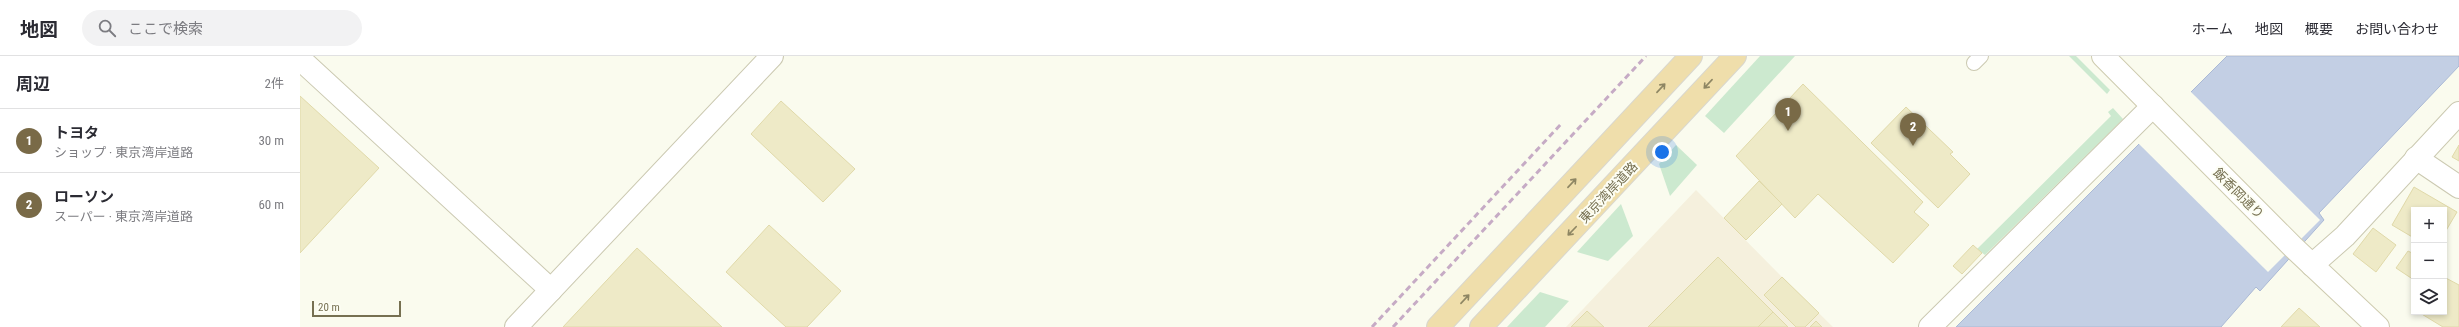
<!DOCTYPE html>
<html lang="ja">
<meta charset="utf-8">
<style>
body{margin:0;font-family:"Roboto Condensed","Noto Sans JP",sans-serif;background:#f2f2f3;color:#2b2b33}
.controls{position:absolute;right:12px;bottom:12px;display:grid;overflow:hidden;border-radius:0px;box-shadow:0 2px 6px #0003}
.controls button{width:36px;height:36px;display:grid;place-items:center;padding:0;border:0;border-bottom:1px solid #e1e1e2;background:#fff;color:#2b2b33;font:20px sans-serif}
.scale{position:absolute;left:12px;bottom:10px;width:89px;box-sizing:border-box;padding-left:4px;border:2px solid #767051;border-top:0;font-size:11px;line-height:14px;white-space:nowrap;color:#767051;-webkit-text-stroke:3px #fdfef4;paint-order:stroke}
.you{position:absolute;left:1362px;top:96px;width:14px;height:14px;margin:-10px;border:3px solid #fff;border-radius:50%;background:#1a73e8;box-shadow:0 0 0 6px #1a73e833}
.badge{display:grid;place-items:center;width:26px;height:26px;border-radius:50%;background:#796a47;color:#fff;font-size:13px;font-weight:700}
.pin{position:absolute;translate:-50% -33px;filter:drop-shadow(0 1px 2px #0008)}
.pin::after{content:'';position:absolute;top:21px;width:14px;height:12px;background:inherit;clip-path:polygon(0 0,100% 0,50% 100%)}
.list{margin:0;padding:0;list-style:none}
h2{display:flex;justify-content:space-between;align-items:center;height:52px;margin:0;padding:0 16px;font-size:17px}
h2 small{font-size:13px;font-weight:400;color:#7c7c81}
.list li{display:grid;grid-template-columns:26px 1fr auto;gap:12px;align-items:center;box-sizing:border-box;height:64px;padding:0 16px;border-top:1px solid #e1e1e2}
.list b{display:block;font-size:15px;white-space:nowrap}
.list p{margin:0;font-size:13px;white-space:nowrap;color:#7c7c81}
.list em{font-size:13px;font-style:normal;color:#7c7c81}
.icon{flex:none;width:22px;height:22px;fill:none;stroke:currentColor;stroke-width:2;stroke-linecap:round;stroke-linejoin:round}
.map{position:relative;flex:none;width:2159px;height:271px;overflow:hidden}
header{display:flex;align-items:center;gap:24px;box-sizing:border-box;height:56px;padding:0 20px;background:#fff;border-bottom:1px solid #e1e1e2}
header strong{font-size:19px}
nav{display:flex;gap:22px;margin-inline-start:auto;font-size:14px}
.search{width:280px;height:36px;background:#f2f2f3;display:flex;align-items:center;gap:10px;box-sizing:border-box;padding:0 14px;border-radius:22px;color:#7c7c81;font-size:15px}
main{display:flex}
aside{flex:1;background:#fff}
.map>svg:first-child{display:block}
.commercial{fill:#f5f0dd}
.green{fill:#cce9cf}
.water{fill:#c3cfe4;stroke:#aab9d5}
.pier{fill:#fafbee}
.building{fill:#eeeac7;stroke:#e0d9a9}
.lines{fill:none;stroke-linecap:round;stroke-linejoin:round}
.lane-casing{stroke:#cbc9b1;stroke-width:16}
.street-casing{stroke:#cbc9b1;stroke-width:24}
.secondary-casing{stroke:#cecbaf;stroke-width:24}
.highway-casing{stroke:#d9d7ce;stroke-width:24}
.lane{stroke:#fff;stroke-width:14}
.street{stroke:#fff;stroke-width:22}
.secondary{stroke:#fff;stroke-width:22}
.highway{stroke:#efdeab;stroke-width:22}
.rail{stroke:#c6abc5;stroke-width:3;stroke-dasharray:6 4;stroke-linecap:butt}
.oneway{stroke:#8e8663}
.labels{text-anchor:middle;stroke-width:4;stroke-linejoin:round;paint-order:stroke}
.street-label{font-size:13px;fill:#767051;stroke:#fdfef4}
</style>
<header>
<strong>地図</strong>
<div class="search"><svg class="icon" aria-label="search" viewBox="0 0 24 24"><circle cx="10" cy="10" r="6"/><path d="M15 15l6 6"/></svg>ここで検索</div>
<nav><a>ホーム</a><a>地図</a><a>概要</a><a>お問い合わせ</a></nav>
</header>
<main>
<aside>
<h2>周辺<small>2件</small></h2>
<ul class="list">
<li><span class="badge">1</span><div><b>トヨタ</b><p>ショップ · 東京湾岸道路</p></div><em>30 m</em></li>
<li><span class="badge">2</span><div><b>ローソン</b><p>スーパー · 東京湾岸道路</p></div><em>60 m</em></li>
</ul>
</aside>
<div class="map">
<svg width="2159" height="271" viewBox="0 0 2159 271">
<rect width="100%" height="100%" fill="#fafbee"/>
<!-- commercial -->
<path class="commercial" d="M1396,134l86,87 51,50h-267z"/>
<!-- green -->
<g class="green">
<path d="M1460,0h35l-71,77 -19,-17z"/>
<path d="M1769,0h7l34,34 -3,4z"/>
<path d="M1813,52l10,11 -138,136 -8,-6 134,-133 -3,-4z"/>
<path d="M1376,89l21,20 -27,31 -11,-32z"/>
<path d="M1321,148l12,32 -25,25 -31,-9z"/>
<path d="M1240,236l29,9 -24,26h-38z"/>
</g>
<!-- water -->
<path class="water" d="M1927,0h232v10l-140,147 5,7 -64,71 -4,-4 -35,40h-265z"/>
<!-- pier -->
<path class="pier" d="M1890,35l130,129 -52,52 -130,-129z"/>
<!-- building -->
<g class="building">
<path d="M1503,28l120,118 -9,10 15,13 -36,38 -75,-69 -23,24 -59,-62z"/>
<path d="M0,40l79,72 -79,85z"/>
<path d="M481,45l74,68 -32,33 -72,-68z"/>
<path d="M1606,51l47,45 -3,2 20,20 -32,34 -67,-65z"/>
<path d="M2159,89v16l-7,-4z"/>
<path d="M1459,125l23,23 -36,36 -22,-22z"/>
<path d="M2114,131l43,25 -13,22v-24h-30v28l-22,-13z"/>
<path d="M469,169l72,66 -34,36h-21l-60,-55z"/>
<path d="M2073,172l23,17 -20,27 -23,-18z"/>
<path d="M1673,189l9,8 -20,21 -9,-8z"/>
<path d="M337,192l85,79h-159z"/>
<path d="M2108,195l6,3v26l-18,-12z"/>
<path d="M1418,201l55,55 -15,15h-110z"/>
<path d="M1482,221l37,36 -14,14h-9l-32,-32z"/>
<path d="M2144,221l15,8v42h-16l-23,-14 24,-1z"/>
<path d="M1999,252l21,19h-39z"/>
<path d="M1287,255l17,16h-33z"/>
<path d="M1473,256l15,15h-30z"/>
<path d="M1516,265l6,6h-12z"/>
</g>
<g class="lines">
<defs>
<path id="lane" d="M1674,7l7,-7"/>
<g id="street">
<path d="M0,3l251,231"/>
<path d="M2116,102l43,29"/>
<path d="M2012,209l33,-29 114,-123"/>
<path d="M216,271l256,-271"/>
<path d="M1630,271l223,-221"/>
</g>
<path id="secondary" d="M1803,0l190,191 85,80"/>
<g id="highway">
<path d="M1138,271l253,-271"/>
<path d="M1181,271l254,-271"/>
</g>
</defs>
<!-- lane casing -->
<use href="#lane" class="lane-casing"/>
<!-- street casing -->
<use href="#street" class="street-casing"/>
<!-- secondary casing -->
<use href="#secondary" class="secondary-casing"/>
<!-- highway casing -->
<use href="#highway" class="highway-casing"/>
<!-- lane -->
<use href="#lane" class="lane"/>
<!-- street -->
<use href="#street" class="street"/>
<!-- secondary -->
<use href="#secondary" class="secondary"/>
<!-- highway -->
<use href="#highway" class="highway"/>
<!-- rail -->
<g class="rail">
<path d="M1072,271l190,-204"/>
<path d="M1093,271l253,-271"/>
</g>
</g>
<!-- one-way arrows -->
<defs><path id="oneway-shaft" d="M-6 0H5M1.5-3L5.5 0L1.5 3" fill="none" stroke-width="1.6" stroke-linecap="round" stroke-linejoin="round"/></defs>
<g class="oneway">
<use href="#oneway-shaft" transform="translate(1408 28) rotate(133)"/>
<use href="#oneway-shaft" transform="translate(1361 32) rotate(-47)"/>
<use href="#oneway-shaft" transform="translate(1272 127) rotate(-47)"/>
<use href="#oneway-shaft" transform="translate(1272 175) rotate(134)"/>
<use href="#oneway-shaft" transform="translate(1165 243) rotate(-47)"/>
</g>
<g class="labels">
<!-- street labels -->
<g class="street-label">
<text transform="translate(1308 136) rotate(-47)" y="5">東京湾岸道路</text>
<text transform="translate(1939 137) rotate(45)" y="5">飯香岡通り</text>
</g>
</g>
</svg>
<div class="controls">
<button>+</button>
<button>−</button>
<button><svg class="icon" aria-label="layers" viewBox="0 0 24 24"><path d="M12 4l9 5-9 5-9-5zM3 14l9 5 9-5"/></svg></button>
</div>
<div class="scale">20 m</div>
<div class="you"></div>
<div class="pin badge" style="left:1488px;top:75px">1</div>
<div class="pin badge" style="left:1613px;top:90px">2</div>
</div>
</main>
